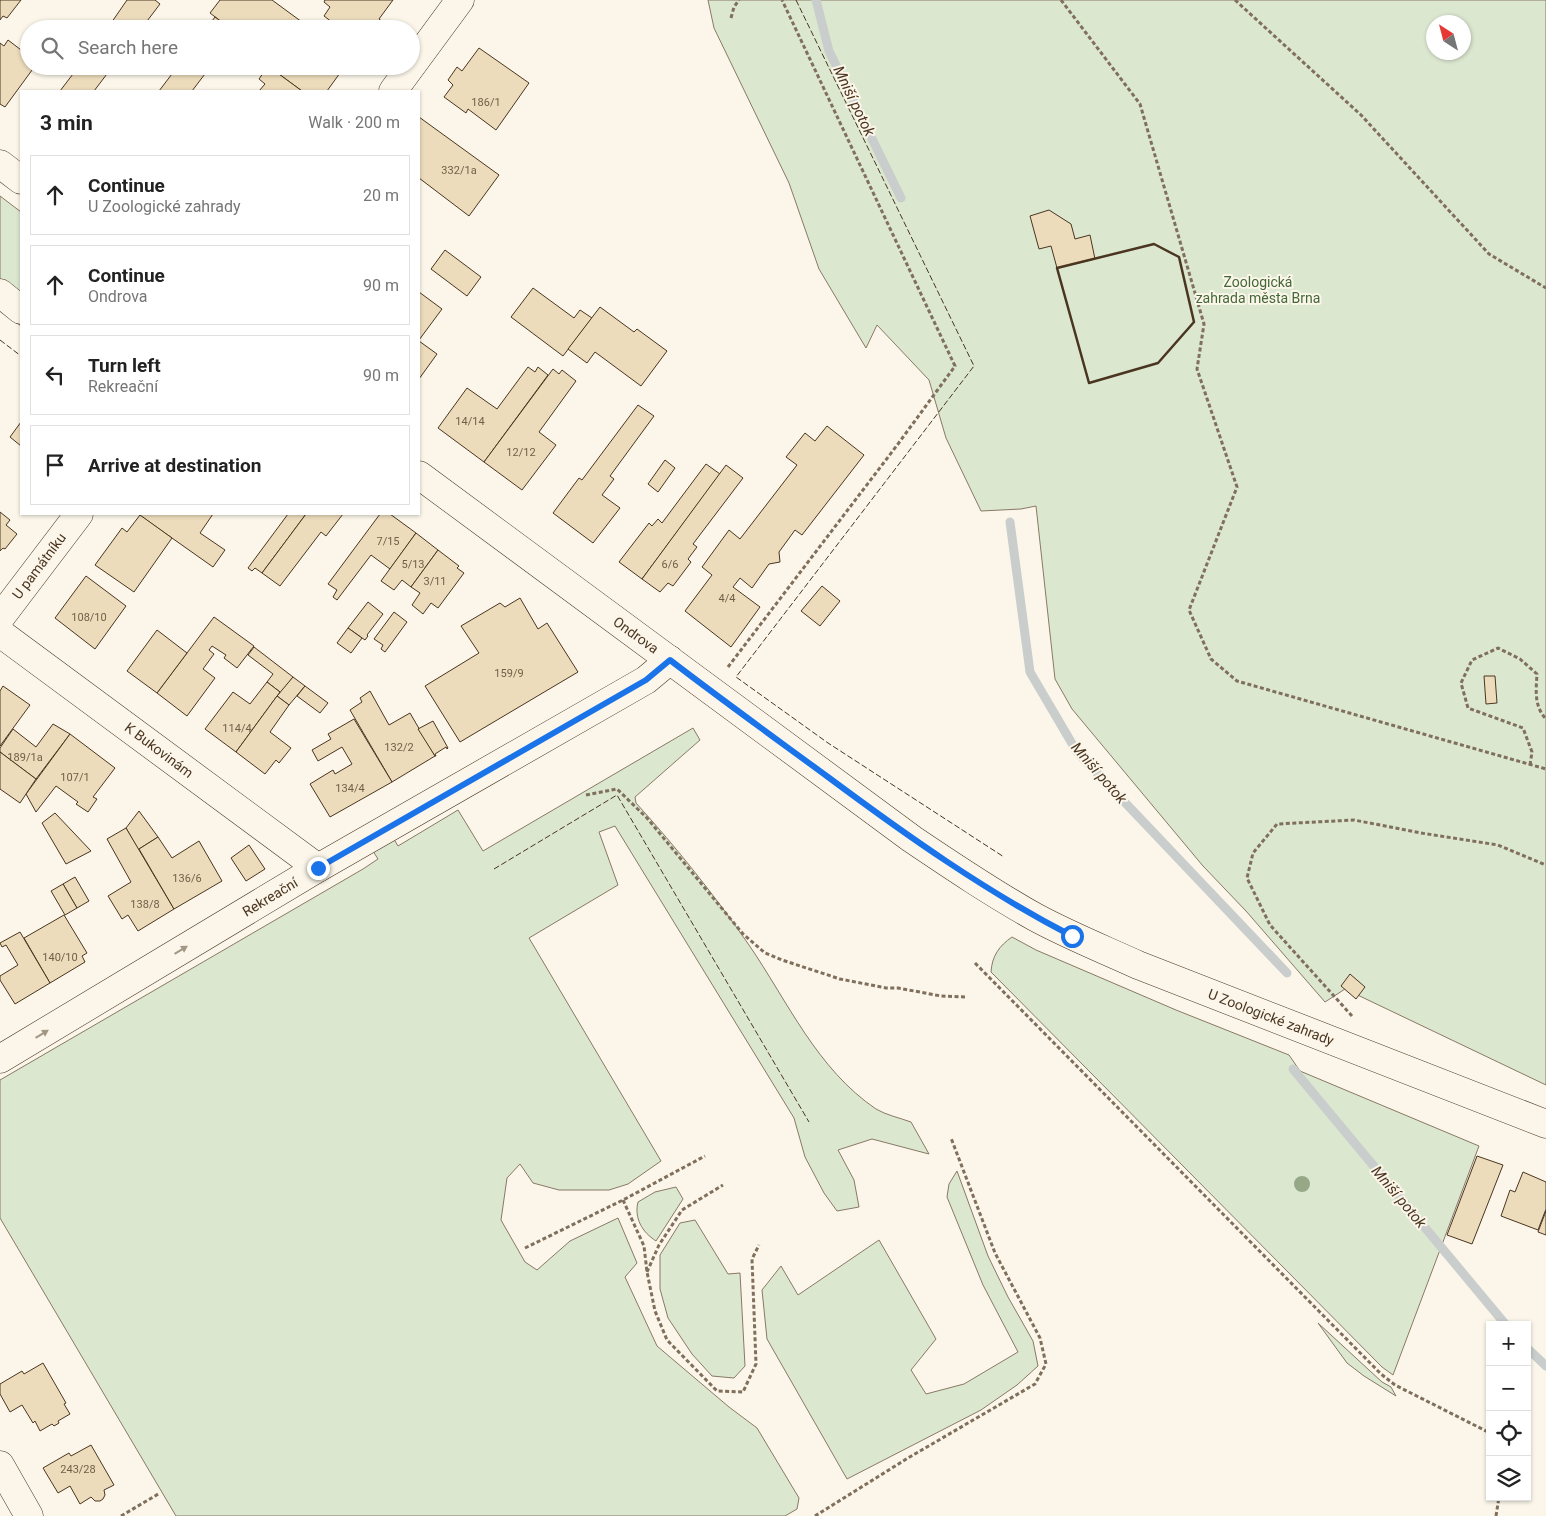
<!DOCTYPE html>
<meta charset="utf-8">
<style>
body{margin:0;font-family:Roboto,sans-serif;background:#f2f2f2;color:#222}
.controls{position:absolute;right:15px;bottom:15px;display:grid;overflow:hidden;border-radius:0px;box-shadow:0 1px 4px #0004}
.controls button{width:45px;height:45px;display:grid;place-items:center;padding:0;border:0;border-bottom:1px solid #e0e0e0;background:#fff;color:#222;font:25px sans-serif}
.compass{position:absolute;left:1426px;top:15px;width:45px;height:45px;border-radius:50%;background:#fff;box-shadow:0 1px 4px #0004;rotate:324deg}
.stop{position:absolute;width:15px;height:15px;margin:-11px;border:4px solid #1a73e8;border-radius:50%;background:#fff}
.stop.end{background:#1a73e8;border-color:#fff;box-shadow:0 1px 5px #0008}
.list{margin:0;padding:0;list-style:none}
h2{display:flex;justify-content:space-between;align-items:center;height:65px;margin:0;padding:0 20px;font-size:21px}
h2 small{font-size:16px;font-weight:400;color:#767676}
.list li{display:grid;grid-template-columns:32px 1fr auto;gap:15px;align-items:center;box-sizing:border-box;height:80px;margin:0 10px 10px;padding:0 10px;border:1px solid #e0e0e0;border-radius:0px}
.list b{display:block;font-size:19px;white-space:nowrap}
.list p{margin:0;font-size:16px;white-space:nowrap;color:#767676}
.list em{font-size:16px;font-style:normal;color:#767676}
.icon{flex:none;width:28px;height:28px;fill:none;stroke:currentColor;stroke-width:2;stroke-linecap:round;stroke-linejoin:round}
.map{position:relative;flex:none;width:1546px;height:1516px;overflow:hidden}
.search{position:absolute;background:#fff;box-shadow:0 1px 4px #0004;left:20px;top:20px;width:400px;height:55px;display:flex;align-items:center;gap:12px;box-sizing:border-box;padding:0 18px;border-radius:28px;color:#767676;font-size:19px}
.panel{position:absolute;background:#fff;box-shadow:0 1px 4px #0004;left:20px;top:90px;width:400px;height:425px;border-radius:0px}
.map>svg:first-child{display:block}
.green{fill:#dce7d0;stroke:#887966;fill-rule:evenodd}
.lines{fill:none;stroke-linecap:round;stroke-linejoin:round}
.stream{stroke:#c9cecd;stroke-width:9}
.building{fill:#ecdcbc;stroke:#4a3520}
.minor-casing{stroke:#4a3520;stroke-width:29}
.path{stroke:#7f6f5c;stroke-width:3;stroke-dasharray:4 2.5;stroke-linecap:butt}
.minor{stroke:#fbf6e9;stroke-width:28}
.fence{stroke:#4a3520;stroke-width:1;stroke-dasharray:6 2.5;stroke-linecap:butt}
.wall{stroke:#4a3520;stroke-width:2.5}
.tree{fill:#96a887}
.oneway{fill:#a29684}
.route{stroke:#1a73e8;stroke-width:6}
.labels{text-anchor:middle;stroke-width:4;stroke-linejoin:round;paint-order:stroke}
.number-label{font-size:11px;fill:#725f47}
.park-label{font-size:14px;fill:#436837;stroke:#fbf6e9}
.street-label{font-size:14px;fill:#4a3520;stroke:#fbf6e9}
.water-label{font-size:15px;font-style:italic;fill:#4a3520;stroke:#fbf6e9}
</style>
<div class="map">
<svg width="1546" height="1516" viewBox="0 0 1546 1516">
<rect width="100%" height="100%" fill="#fbf6e9"/>
<!-- green -->
<g class="green">
<path d="M708,0h838v1085l-201,-96 -20,13 -79,-91 -43,-45 -131,-157 -17,-30 -19,-173 -15,3 -40,2 -35,-73 -17,-58 -52,-55 -11,23 -47,-79 -30,-86 -75,-155zM1434,22h30v30h-30z"/>
<path d="M0,196l21,16v114l-21,-16z"/>
<path d="M693,728l7,12 -65,57 1,6c41,45 79,93 113,142 39,57 68,124 127,164 10,6 24,9 35,13l18,32 -57,-15 -34,11 16,30 5,27 -22,4 -13,-18 -19,-36 -11,-39 -179,-292 -16,6 19,53 -89,53 132,223 -33,23 -19,6h-50l-26,-7 -13,-19 -13,14 -6,42 24,42 12,8 33,-29 48,-23 19,45 -12,14 32,69 72,61 28,21 42,70 -2,11 -12,7h-609l-176,-298v-138l363,-211 15,-10 -7,-11 21,-12 6,10 60,-36 25,41z"/>
<path d="M1012,937l24,13 140,60 113,45 11,16 179,75 -86,229 -11,-8 -391,-395c1,-16 8,-26 21,-35z"/>
<path d="M957,1171l31,85 20,41 25,44 5,25 -21,19 -36,25 -134,69 -80,-140 -5,-49 19,-24 17,29 81,-55 57,99 -25,31 15,24 38,-10 54,-32 -35,-67 -36,-88 2,-13z"/>
<path d="M676,1187l7,12 -27,42c-14,-9 -22,-23 -18,-39l17,-10z"/>
<path d="M695,1220l33,54 12,-1 5,93 -11,12 -22,-2 -20,-22 -24,-36 -8,-29v-34l20,-32z"/>
<path d="M1318,1323l64,59 9,5 5,9 -32,-20 -17,-13z"/>
</g>
<g class="lines">
<!-- stream -->
<g class="stream">
<path d="M816,0l13,51 72,147"/>
<path d="M1010,522l20,150 47,80 210,221"/>
<path d="M1293,1069l213,256"/>
<path d="M1527,1348l19,18"/>
</g>
</g>
<!-- building -->
<g class="building">
<path d="M0,0h21l-14,18 -4,-2 -3,4z"/>
<path d="M127,0h28l5,4 -19,25h-34z"/>
<path d="M220,0h52l30,22 -6,7h-65l-21,-16z"/>
<path d="M325,0h68l-14,19 5,4 -5,6h-38l-17,-13 6,-9 -6,-5z"/>
<path d="M215,17l16,12h-25z"/>
<path d="M8,40l21,16v10h6l-30,41 -5,-3v-61l4,3z"/>
<path d="M479,48l50,35 -33,47 -28,-21 -2,4 -22,-16 9,-12 -5,-5 9,-13 5,4z"/>
<path d="M79,66h34l-19,25h-34z"/>
<path d="M178,66h33l-19,25h-33z"/>
<path d="M268,66h77l-18,25h-25z"/>
<path d="M268,66l34,25h-43l6,-7 -6,-5z"/>
<path d="M419,117l80,58 -30,41 -50,-38z"/>
<path d="M1049,210l22,14 4,15 15,-4 5,24 -38,9 -6,-22 -12,3 -9,-33z"/>
<path d="M445,250l36,27 -14,19 -36,-27z"/>
<path d="M533,288l41,30 6,-8 12,8 -29,38 -52,-39z"/>
<path d="M419,292l23,17 -23,31z"/>
<path d="M600,307l34,25 3,-3 30,22 -26,35 -46,-34 -8,11 -19,-14z"/>
<path d="M419,341l18,13 -18,25z"/>
<path d="M528,367l7,5 3,-5 10,8 -64,87 -46,-34 29,-40 30,21z"/>
<path d="M553,369l6,5 3,-4 14,11 -37,51 17,13 -34,45 -38,-28z"/>
<path d="M638,405l16,11 -44,60 4,3 -12,16 18,13 -27,35 -40,-30 26,-35 3,2z"/>
<path d="M21,422v24l-11,-9z"/>
<path d="M827,426l37,29 -62,80 -7,-5 -16,22 1,10 -11,2 -17,24 -12,-10 -7,9 27,20 -29,40 -46,-36 27,-36 -10,-8 27,-37 11,9 57,-74 -11,-8 19,-24 10,8z"/>
<path d="M665,460l10,8 -17,24 -10,-8z"/>
<path d="M706,464l14,10 -78,105 -23,-17 30,-39 3,3 6,-7 4,4z"/>
<path d="M726,465l17,13 -50,66 4,3 -9,12 3,3 -18,24 -5,-3 -8,9 -18,-13z"/>
<path d="M0,512l10,8 -4,5 11,9 -12,15 -2,-1 -3,3z"/>
<path d="M138,514h75l-13,19 25,17 -12,17z"/>
<path d="M288,514h18l-44,59 -7,-5 -3,3 -4,-3z"/>
<path d="M306,514h37l-17,22 -5,-4 -41,54 -18,-13z"/>
<path d="M380,514h10l26,19 -26,36 -19,-14 -34,45 -4,-3 4,-7 -9,-6z"/>
<path d="M140,515l32,23 -38,54 -39,-27 27,-37 5,4z"/>
<path d="M416,533l22,17 -27,37 -9,-7 -8,10 -13,-9z"/>
<path d="M438,550l21,16 -2,2 7,5 -26,35 -7,-5 -8,11 -11,-9 8,-12 -9,-6z"/>
<path d="M86,576l40,30 -31,43 -40,-31z"/>
<path d="M822,586l18,15 -20,25 -19,-15z"/>
<path d="M520,598l18,31 9,-6 31,49 -118,70 -35,-56 54,-33 -18,-27 39,-23 5,4z"/>
<path d="M368,602l15,12 -16,21 1,1 -3,4 -17,-12z"/>
<path d="M394,612l13,10 -22,30 -4,-3 2,-4 -9,-6z"/>
<path d="M214,617l40,29 -17,22 -13,-10 2,-3 -14,-9 -3,4 5,4 -11,15 12,9 -28,38 -30,-23z"/>
<path d="M348,628l14,10 -11,15 -14,-10z"/>
<path d="M157,630l30,23 -30,40 -30,-22z"/>
<path d="M254,647l39,30 -13,17v-2l-13,-10 6,-8 -25,-19z"/>
<path d="M1484,676h11l2,27 -11,1z"/>
<path d="M293,677l12,9 -16,19 -12,-9z"/>
<path d="M267,682l13,10 -44,60 -31,-23 28,-37 17,12z"/>
<path d="M3,686l27,19 -30,41v-55z"/>
<path d="M305,686l23,17 -8,10 -23,-17z"/>
<path d="M370,691l19,34 21,-12 25,43 -43,26 -42,-72 12,-8 -2,-4z"/>
<path d="M277,696l12,9 -19,27 21,16 -12,15 -3,-3 -11,14 -29,-22z"/>
<path d="M354,719l38,63 -62,35 -20,-33 23,-14 2,4 17,-10 -10,-17 -24,14 -6,-11 19,-11 -3,-5z"/>
<path d="M433,721l15,27 -1,1 -1,-2 -11,7 1,2h-1l-17,-27z"/>
<path d="M53,724l17,10 -34,45 -36,-27v-4l13,-19 23,18z"/>
<path d="M70,734l45,34 -22,29 4,2 -9,13 -12,-8 2,-2 -22,-16 -20,26 -10,-18z"/>
<path d="M0,752l36,27 -16,24 -20,-14z"/>
<path d="M139,811l19,26 -19,12v2l-13,-23z"/>
<path d="M55,813l36,38 -25,13 -24,-41z"/>
<path d="M126,828l48,81 -36,22 -10,-16 -6,4 -14,-23 23,-14 -24,-43z"/>
<path d="M158,837l14,21 27,-17 23,40 -48,28 -35,-60z"/>
<path d="M249,845l16,24 -19,12 -15,-23z"/>
<path d="M75,877l14,24 -12,7 -14,-24z"/>
<path d="M63,884l14,24 -12,7 -14,-24z"/>
<path d="M64,915l23,38 -5,3 3,6 -35,21 -26,-45z"/>
<path d="M20,932l30,51 -35,21 -15,-24v-4l18,-11 -12,-20 -4,2 -2,-4z"/>
<path d="M1350,974l15,13 -9,12 -15,-13z"/>
<path d="M1477,1156l26,9 -31,79 -25,-9z"/>
<path d="M1523,1172l23,10v27l-8,21 -37,-14 9,-26 5,2z"/>
<path d="M1546,1211v24l-8,-3z"/>
<path d="M43,1363l23,40 -2,1 6,10 -12,7 1,2 -5,3 -2,-2 -12,7 -5,-10 -2,2 -11,-18 -12,7 -10,-18v-10l22,-13 2,3z"/>
<path d="M91,1445l23,40 -10,5 1,5 -2,4 -3,2h-5l-4,-4 -11,7 -10,-18 -12,7 -15,-25 26,-15 2,3z"/>
</g>
<g class="lines">
<defs>
<g id="minor">
<path d="M393,91l67,-91"/>
<path d="M0,164l21,16"/>
<path d="M0,293l21,17"/>
<path d="M419,475l493,364c40,27 80,54 123,78 33,18 68,32 103,48l408,159"/>
<path d="M0,618l79,-104"/>
<path d="M0,633l318,235"/>
<path d="M0,1059l318,-191 328,-188 24,-20"/>
<path d="M0,1465l29,51"/>
</g>
</defs>
<!-- minor casing -->
<use href="#minor" class="minor-casing"/>
<!-- path -->
<g class="path">
<path d="M1061,0l79,104 64,220 -7,45 40,118 -48,123 22,49 26,22 309,88"/>
<path d="M1235,0l126,115 128,139 57,34"/>
<path d="M731,18l3,-11 5,-7"/>
<path d="M728,667l170,-223 57,-78 -173,-366"/>
<path d="M1530,765l2,-13 -9,-24 -55,-20 -7,-25 11,-23 26,-12 22,11 17,15c-1,17 -3,32 9,45"/>
<path d="M586,795l31,-6 30,29 96,116 22,19 17,7 58,19 46,9h12l43,8 24,1"/>
<path d="M975,963l406,411 14,11 95,48"/>
<path d="M1352,1016l-82,-91 -23,-47 6,-25 24,-29 77,-4 67,13 77,12 48,20"/>
<path d="M623,1200l21,46 3,26 8,39 12,29 50,51 26,1 13,-28 -4,-105 7,-14"/>
<path d="M525,1248l98,-48 82,-44"/>
<path d="M647,1272l12,-27 23,-35 41,-25"/>
<path d="M121,1516l39,-23"/>
<path d="M815,1516l93,-58 127,-74 11,-20 -6,-26 -45,-85 -44,-115"/>
<path d="M1496,1516l3,-19"/>
</g>
<!-- minor -->
<use href="#minor" class="minor"/>
<!-- fence -->
<g class="fence">
<path d="M796,0l178,366 -238,311 92,66 176,114"/>
<path d="M0,340l21,16"/>
<path d="M494,869l123,-74 192,327"/>
</g>
<!-- wall -->
<path class="wall" d="M1154,244l25,13 15,65 -36,41 -69,20 -32,-115z"/>
</g>
<!-- trees -->
<circle class="tree" cx="1302" cy="1184" r="8"/>
<!-- one-way arrows -->
<defs><path id="oneway-solid" d="M-6-.8H1V-3.2L6.5 0L1 3.2V.8H-6Z" transform="scale(1.25)"/></defs>
<g class="oneway">
<use href="#oneway-solid" transform="translate(181 950) rotate(-31)"/>
<use href="#oneway-solid" transform="translate(42 1034) rotate(-31)"/>
</g>
<g class="lines">
<!-- route -->
<path class="route" d="M318,868l328,-188 24,-20c52,40 105,78 158,117 78,58 157,114 244,159"/>
</g>
<g class="labels">
<!-- number labels -->
<g class="number-label">
<text x="486" y="106">186/1</text>
<text x="459" y="174">332/1a</text>
<text x="470" y="425">14/14</text>
<text x="521" y="456">12/12</text>
<text x="388" y="545">7/15</text>
<text x="413" y="568">5/13</text>
<text x="670" y="568">6/6</text>
<text x="435" y="585">3/11</text>
<text x="727" y="602">4/4</text>
<text x="89" y="621">108/10</text>
<text x="509" y="677">159/9</text>
<text x="237" y="732">114/4</text>
<text x="399" y="751">132/2</text>
<text x="25" y="761">189/1a</text>
<text x="75" y="781">107/1</text>
<text x="350" y="792">134/4</text>
<text x="187" y="882">136/6</text>
<text x="145" y="908">138/8</text>
<text x="60" y="961">140/10</text>
<text x="78" y="1473">243/28</text>
</g>
<!-- park labels -->
<g class="park-label">
<text x="1258" y="287">Zoologická<tspan x="1258" dy="16">zahrada města Brna</tspan></text>
</g>
<!-- street labels -->
<g class="street-label">
<text transform="translate(39 566) rotate(-53)" y="5">U památníku</text>
<text transform="translate(636 635) rotate(36)" y="5">Ondrova</text>
<text transform="translate(159 750) rotate(37)" y="5">K Bukovinám</text>
<text transform="translate(270 897) rotate(-31)" y="5">Rekreační</text>
<text transform="translate(1271 1017) rotate(21)" y="5">U Zoologické zahrady</text>
</g>
<!-- water labels -->
<g class="water-label">
<text transform="translate(854 101) rotate(64)" y="5">Mniší potok</text>
<text transform="translate(1099 773) rotate(49)" y="5">Mniší potok</text>
<text transform="translate(1399 1197) rotate(50)" y="5">Mniší potok</text>
</g>
</g>
</svg>
<div class="controls">
<button>+</button>
<button>−</button>
<button><svg class="icon" aria-label="locate" viewBox="0 0 24 24"><circle cx="12" cy="12" r="6"/><path d="M12 2v4M12 18v4M2 12h4M18 12h4"/></svg></button>
<button><svg class="icon" aria-label="layers" viewBox="0 0 24 24"><path d="M12 4l9 5-9 5-9-5zM3 14l9 5 9-5"/></svg></button>
</div>
<svg class="compass" viewBox="-18 -18 36 36"><path d="M0-13l5 13h-10z" fill="#e53935"/><path d="M0 13l5-13h-10z" fill="#767676"/></svg>
<div class="stop" style="left:1072px;top:936px"></div>
<div class="stop end" style="left:318px;top:868px"></div>
<div class="search"><svg class="icon" aria-label="search" viewBox="0 0 24 24"><circle cx="10" cy="10" r="6"/><path d="M15 15l6 6"/></svg>Search here</div>
<section class="panel">
<h2>3 min<small>Walk · 200 m</small></h2>
<ul class="list">
<li><svg class="icon" aria-label="ahead" viewBox="0 0 24 24"><path d="M12 20V5M6 11l6-6 6 6"/></svg><div><b>Continue</b><p>U Zoologické zahrady</p></div><em>20 m</em></li>
<li><svg class="icon" aria-label="ahead" viewBox="0 0 24 24"><path d="M12 20V5M6 11l6-6 6 6"/></svg><div><b>Continue</b><p>Ondrova</p></div><em>90 m</em></li>
<li><svg class="icon" aria-label="left" viewBox="0 0 24 24"><path d="M17 20v-9H6M10 6l-5 5 5 5"/></svg><div><b>Turn left</b><p>Rekreační</p></div><em>90 m</em></li>
<li><svg class="icon" aria-label="arrive" viewBox="0 0 24 24"><path d="M6 21V4h12l-3 4 3 4H6"/></svg><div><b>Arrive at destination</b></div></li>
</ul>
</section>
</div>
